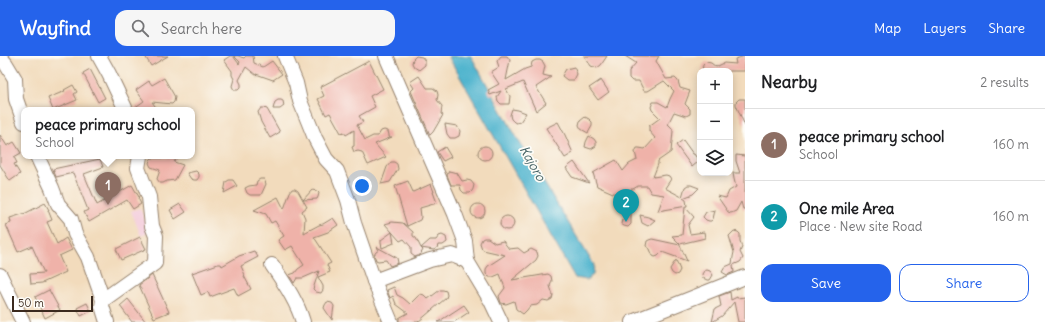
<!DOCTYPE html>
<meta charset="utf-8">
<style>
body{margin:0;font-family:Delius,sans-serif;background:#f6f6f6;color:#202124}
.controls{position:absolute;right:12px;top:12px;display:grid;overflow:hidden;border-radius:8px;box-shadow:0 2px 10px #0003}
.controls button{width:36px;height:36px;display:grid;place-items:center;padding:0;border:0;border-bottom:1px solid #e0e0e0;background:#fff;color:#202124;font:20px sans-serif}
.scale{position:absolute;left:12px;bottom:10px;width:81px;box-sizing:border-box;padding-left:4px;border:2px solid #3b2a1e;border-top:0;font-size:11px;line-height:14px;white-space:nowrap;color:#3b2a1e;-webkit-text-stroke:3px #fdfcf7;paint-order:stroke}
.you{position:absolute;left:362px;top:130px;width:14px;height:14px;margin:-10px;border:3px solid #fff;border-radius:50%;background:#1a73e8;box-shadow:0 0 0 6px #1a73e833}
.badge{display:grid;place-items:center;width:26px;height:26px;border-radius:50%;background:#2563eb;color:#fff;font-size:13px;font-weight:700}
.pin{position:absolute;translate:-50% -33px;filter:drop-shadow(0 1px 2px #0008)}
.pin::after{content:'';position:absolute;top:21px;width:14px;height:12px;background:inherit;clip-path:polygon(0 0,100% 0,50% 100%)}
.popup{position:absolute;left:21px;top:51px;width:174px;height:52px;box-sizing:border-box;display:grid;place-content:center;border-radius:8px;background:#fff;filter:drop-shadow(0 1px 3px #0005);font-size:13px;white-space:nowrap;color:#757577}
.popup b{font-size:15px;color:#202124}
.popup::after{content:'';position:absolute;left:50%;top:100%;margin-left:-8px;border:8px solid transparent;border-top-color:#fff}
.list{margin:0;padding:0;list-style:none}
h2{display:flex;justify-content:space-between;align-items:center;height:52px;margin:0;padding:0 16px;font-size:17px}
h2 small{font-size:13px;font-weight:400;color:#757577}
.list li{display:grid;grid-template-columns:26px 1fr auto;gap:12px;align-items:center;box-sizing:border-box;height:72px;padding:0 16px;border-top:1px solid #e0e0e0}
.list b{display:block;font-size:15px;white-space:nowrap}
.list p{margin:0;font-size:13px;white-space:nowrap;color:#757577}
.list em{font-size:13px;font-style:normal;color:#757577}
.actions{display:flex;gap:8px;padding:12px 16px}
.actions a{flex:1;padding:9px 0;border:1px solid #2563eb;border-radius:12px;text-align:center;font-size:14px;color:#2563eb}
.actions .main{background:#2563eb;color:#fff}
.icon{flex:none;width:22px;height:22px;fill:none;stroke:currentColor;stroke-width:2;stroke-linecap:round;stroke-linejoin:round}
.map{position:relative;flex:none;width:745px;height:266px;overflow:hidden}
header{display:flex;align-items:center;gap:24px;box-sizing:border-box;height:56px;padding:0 20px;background:#2563eb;color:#fff}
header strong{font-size:19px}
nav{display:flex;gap:22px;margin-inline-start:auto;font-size:14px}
.search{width:280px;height:36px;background:#f6f6f6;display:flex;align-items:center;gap:10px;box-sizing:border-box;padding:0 14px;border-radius:12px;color:#757577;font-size:15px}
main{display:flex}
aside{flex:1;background:#fff}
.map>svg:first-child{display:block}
.built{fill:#f4cfdd}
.water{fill:#4eb3cd;stroke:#446e76}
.building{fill:#efb2a9}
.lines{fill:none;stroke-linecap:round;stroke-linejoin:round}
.minor-casing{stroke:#96826d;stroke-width:16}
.minor{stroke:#fff;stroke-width:14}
.labels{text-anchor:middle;stroke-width:3.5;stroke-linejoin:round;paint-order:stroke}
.water-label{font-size:13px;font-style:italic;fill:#436164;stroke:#fdfcf7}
</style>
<header>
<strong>Wayfind</strong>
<div class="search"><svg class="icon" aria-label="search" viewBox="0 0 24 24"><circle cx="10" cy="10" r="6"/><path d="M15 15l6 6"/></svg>Search here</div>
<nav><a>Map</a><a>Layers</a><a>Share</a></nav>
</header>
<main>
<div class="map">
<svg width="745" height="266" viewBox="0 0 745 266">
<rect width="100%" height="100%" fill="#fdfcf7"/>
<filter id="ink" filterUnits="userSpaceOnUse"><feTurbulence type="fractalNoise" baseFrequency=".025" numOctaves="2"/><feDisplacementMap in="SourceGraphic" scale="8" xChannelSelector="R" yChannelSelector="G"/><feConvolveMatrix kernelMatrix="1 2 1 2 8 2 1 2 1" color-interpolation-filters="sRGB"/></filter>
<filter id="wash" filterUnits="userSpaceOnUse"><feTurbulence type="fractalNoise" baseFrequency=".012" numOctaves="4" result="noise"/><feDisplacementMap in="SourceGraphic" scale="16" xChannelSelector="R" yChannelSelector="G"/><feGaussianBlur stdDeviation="0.9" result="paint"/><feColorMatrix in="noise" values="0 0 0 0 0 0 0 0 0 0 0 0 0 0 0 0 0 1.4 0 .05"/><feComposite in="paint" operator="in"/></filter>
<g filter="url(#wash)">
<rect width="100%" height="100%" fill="#f2dbbc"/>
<!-- built -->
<path class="built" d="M140,152l10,24 -9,4 -10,-25z"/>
<!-- water -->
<path class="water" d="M448,0h23l46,82 77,127 -1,9 -5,6 -13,-2z"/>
<g id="blocks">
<!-- building -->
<g class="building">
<path d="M145,0h23l-17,10z"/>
<path d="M230,0h3l6,8 1,-2 -6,-6h4l6,2 2,-2h7l1,7 9,4 9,-6 10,13 -9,6 -17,-6 1,2 -11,-9 -7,13 2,4v3l-3,3h-4l-2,-4 2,-7 -2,-4v-4l-8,-11z"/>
<path d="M416,0l6,1 3,4v4l-6,5 -5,-3 -2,-4 1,-4z"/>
<path d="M501,0h6l3,4 -4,20 19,-11 6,-2 1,-5 4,-2h4l3,2 2,4 -2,9 8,2 -15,10 10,16 -10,8 -13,-29 -17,7 4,7 -1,8h-8l-3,-3 -1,-4 4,-6 -11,4 -2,-5 11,-6 -8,-12 8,-5 -2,-6z"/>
<path d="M584,0h23l-6,9 -4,3 -6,-2z"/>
<path d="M625,0h34l-3,5 10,18 9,-1 3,3 2,7 10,3 -5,13 5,5v5l-4,2 -12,-4 -6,12 4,4 1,3 -2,21 -13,9v3l-5,13 13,-2 3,1 2,3 -6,9 17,9 3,-10 3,-2h3l8,3 -6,6 -10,4 3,2 1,6 -29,5 6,-16 -13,-2 -4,-7h-9l-5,3h-2v1l-6,5 -12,-2 -16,-7 -4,-13 23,-13 7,11 6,-7 8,-4 -2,-8 2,-4h2l6,1 10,-11 -6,-7v-5l11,-8 -8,-8 -1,-3 2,-5h5l9,5 3,-8 4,-8 -10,-10 -16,10h-4l-5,-10h-7l-3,-3v-7l7,-8z"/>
<path d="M745,0v15h-43l1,-6 3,-3 5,1 5,4 8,-4 12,1 -1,-5z"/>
<path d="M369,5l14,28 -13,7 5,11 -16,9 4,6 -6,3 8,15 8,-4h5l3,-5 3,-1 4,1 1,4v2h3l-17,7 11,13 -18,8 -6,-13 -4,-1 -4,1 -2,-5 2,-1v-16l-8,5 -2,-3 -3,1 -11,-20 -4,2 -8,-16 6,-3 -4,-9z"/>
<path d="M574,11l3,7 -3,6h-7l-5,-4 4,-7z"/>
<path d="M90,13l15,29 -7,4 -15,-29z"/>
<path d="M419,20l8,12h6l4,3 1,4 -1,5 5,6 -1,8 2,1 -10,17 -3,3 -19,-44 3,-3 -4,-6z"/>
<path d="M164,22l11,19 -1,5 -2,2 -20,-2 6,8h-24v-2l10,-7 -8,-11 13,-9 3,4z"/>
<path d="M601,24l8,12 -11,8 -9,-12z"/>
<path d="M73,29l4,7 -3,2 3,6 -24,10 -5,-12 17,-7 -1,-1z"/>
<path d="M739,43h6v27l-9,-21v-3z"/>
<path d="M278,44h3l2,1 1,5 -4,3h-7l2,-7z"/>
<path d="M261,52h3l3,1 13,23 -10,6 -9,-16 -3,-10z"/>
<path d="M512,53l6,1 8,3 -6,9 -4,1 -2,-1 -3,-3 -1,-4z"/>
<path d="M585,61l4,2 3,3v4l-4,7 -7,-4 -2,-4 1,-4z"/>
<path d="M558,66l7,13 8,18 -8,5 -19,-30z"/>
<path d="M445,68l12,2 3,5 -1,5 -4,2h-5l-3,-4z"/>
<path d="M0,79l7,11 7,-4 7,11 -7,4 3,6 -3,1 6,10 -10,7 -10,-16z"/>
<path d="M589,80l5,3 2,3v4l-5,3 -6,-2 1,-5z"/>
<path d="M683,84l10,14h1l5,7 -7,6 -16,-22z"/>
<circle cx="485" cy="97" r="7"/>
<path d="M445,91l6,10 -8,4 -6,-9z"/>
<path d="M736,99l9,1v53h-2l-2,-7 -5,9 -5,2 -3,-1 -11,-16 9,2 3,-7 7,-4 -2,-8 -1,-6h7l-4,-12z"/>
<path d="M152,102h25l-3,4 9,3 -8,15 -8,1 -4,2h-3l-3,-4 3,-9 -9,-3 -2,-4 1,-3z"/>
<path d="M100,103l3,8 -19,7 13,31 35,-20 7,12 -1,1 3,6 -8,5 -6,-9 -38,22 -5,-10 4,-2 -15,-37 -17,4 -3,-8z"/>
<path d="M391,106h3l3,2 1,5 -8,13 -9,2 6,-17z"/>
<path d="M574,106l15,21 -17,-6 -6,-9z"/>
<path d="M196,115l3,3v3l-2,3h-3l-3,-1 -4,-6z"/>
<path d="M449,115l8,2 5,8 5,-1 4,1 3,4 -1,4 -1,2 -2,2h-6l-3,-3 -1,-5h-9l-4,-10z"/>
<path d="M260,123h4l2,5 -5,11h-11l-3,-2 -2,-5 4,-2 7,-1 1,-4z"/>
<path d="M229,124h4l4,6 -13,7 2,-11z"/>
<path d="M408,125l5,11 18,-8 3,8h-1l4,11 -17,5 1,9 -1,3 -13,6 -12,-40z"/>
<path d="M292,133h3l3,2 5,9 9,-10 5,1 2,2 -1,4 -1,2 -14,1 4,7 -5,4 3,7 -1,15 15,-8 4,-1 10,-6 5,7 -10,7 -14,5 17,26 -4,2 3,7 -12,5 5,9v4l-2,3 -5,-1 -3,-3 6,-18 -16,7h-6l-3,5 -5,-8 6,-2 3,-4 6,-4 -12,-19 -7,4 -7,-10 6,-4 -9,-15 -4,2 -5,-9 -12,-4 24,-13 6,12 6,-17z"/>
<path d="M45,147l4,7h-1l4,10 -5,2 10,22 9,-6 6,12 -13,6 7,16 -24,11 -11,1 -1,-10 14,-1 -12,-27 -14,6 -12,-27 5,-2 -1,-5 16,-5z"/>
<path d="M180,148l6,8 -11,7 -5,-9z"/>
<circle cx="478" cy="155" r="7"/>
<path d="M685,151l9,10 -6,8 2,9 14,-2 1,6 -25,6 -8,-8 10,-1z"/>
<path d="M715,154l-2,9 -2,2h-2l-3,-1 -3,-3 3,-5z"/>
<path d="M631,156v12l-3,3 -4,-1 -3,-2 1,-4z"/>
<path d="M640,159l8,2 7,3 -7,6 -6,-3z"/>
<circle cx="507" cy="167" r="7"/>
<path d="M392,166l11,1 10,9v4l3,2 5,10 9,-8h6l3,-4 3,-1 4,2 1,5 -4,3h-5l-1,3 -3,2 -13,-2 2,2 -3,5 -5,2 -4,-3v-7l-7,-8 -4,2 -8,-9 2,11 -12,5 -1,-5v-3l11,-8 -7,-8z"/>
<path d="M734,175l4,1 2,2v7l2,6 -2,5 3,6 -3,4 -7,3 1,7 -7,3 -5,-3 3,-5 7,-3 1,-7 1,-5 -1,-3 -4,-13z"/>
<path d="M140,181l6,12 -25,11 -5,-11z"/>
<path d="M484,182h4l7,5 8,-2 6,8 9,-1 6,5 7,-4 6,3 1,4 -2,4 -24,20 36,-6 3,2 1,5 -2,5 3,9 -1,4 -4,2 -5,-1 -6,5 -7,1 -3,4 -4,4 -7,-5 -2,-8 -8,3 -5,-1 -2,-7 6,-8 -5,-14 -7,3h-4l-3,-3v-5l2,-3 17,-11 -22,-5 -1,-1 -2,-6 2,-4z"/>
<path d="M652,183l28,6 7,16 -25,-9 -4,4 -3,1 -2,-1 -1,-2 -2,-5 -4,-3 1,-5 2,-1z"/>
<path d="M377,191l20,11 1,5 -8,3 -4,-6 -8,1 -2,-1 -2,-5 2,-3 3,-2z"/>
<path d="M254,195l4,6 -17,9 4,9 -1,1 7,13 -13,7 -4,-8 -24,9 -2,-5 -7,3 -9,-22 26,-9h3l1,2 17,-10z"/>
<path d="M676,204l4,10 -2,4 -3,1 -3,-2 -2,-4z"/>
<path d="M707,214l3,1 3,4 -3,5h-3l-4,-2 -1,-4 2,-3z"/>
<path d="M152,219l17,37 -15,6 -15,-33z"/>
<path d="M394,231l3,8 6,3 7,6 8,-8 3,-2 3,1 4,4 12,-9h3l3,1 1,4 -1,3 -28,24h-19v-4l9,-5 -12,-9 -3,-8 -3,2 -3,-8z"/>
<path d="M49,234l11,20 -15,8 -10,-21z"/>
<path d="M730,236l1,8 6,-3v1l8,-1v25h-7l-4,-20 -12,14 -10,6 3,-13 6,-3 -2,-10z"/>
<path d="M128,243l18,23h-14l-12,-16z"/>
<path d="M327,246l5,1 2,3 -2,14 -8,-12 1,-3z"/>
<path d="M87,247l4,8 -10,5 -4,-8z"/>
<path d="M464,249l5,7 -15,10h-16z"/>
</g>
</g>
</g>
<g filter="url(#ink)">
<use href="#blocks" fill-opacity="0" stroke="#96826d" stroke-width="1"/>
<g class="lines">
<defs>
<g id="minor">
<path d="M99,0l10,18 17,36"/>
<path d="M285,0l11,27 4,18 15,37 11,21 11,12 11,29 6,23 20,58 17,41"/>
<path d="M386,0l69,158 10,27 2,20 24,40 10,21"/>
<path d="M0,1l6,7 9,15 1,20 8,23"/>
<path d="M37,100l15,32 6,16 13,15 4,15 13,23 15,43 -1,6 5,16"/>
<path d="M272,209c12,18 25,36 31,57"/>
<path d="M0,219l23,47"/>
<path d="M374,225l56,-21 22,-5 15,6"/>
<path d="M103,244l52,-37 1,-27 -4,-10 -3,-29 -11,-29 2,-12"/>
<path d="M632,266l113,-45"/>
</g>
</defs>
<!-- minor casing -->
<use href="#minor" class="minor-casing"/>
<!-- minor -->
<use href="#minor" class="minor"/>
</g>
</g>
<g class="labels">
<!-- water labels -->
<g class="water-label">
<text transform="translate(533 107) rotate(60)" y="5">Kajoro</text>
</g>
</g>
</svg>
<div class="controls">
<button>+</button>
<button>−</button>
<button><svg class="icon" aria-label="layers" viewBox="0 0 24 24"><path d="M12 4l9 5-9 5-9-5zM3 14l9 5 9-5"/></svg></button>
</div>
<div class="scale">50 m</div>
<div class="you"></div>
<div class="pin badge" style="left:108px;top:149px;background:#8d6e63">1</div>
<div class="popup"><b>peace primary school</b>School</div>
<div class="pin badge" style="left:626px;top:166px;background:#0f9aa8">2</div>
</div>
<aside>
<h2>Nearby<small>2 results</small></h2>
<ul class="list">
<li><span class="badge" style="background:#8d6e63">1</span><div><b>peace primary school</b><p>School</p></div><em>160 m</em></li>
<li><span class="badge" style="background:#0f9aa8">2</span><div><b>One mile Area</b><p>Place · New site Road</p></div><em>160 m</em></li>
</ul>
<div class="actions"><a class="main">Save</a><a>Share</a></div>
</aside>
</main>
